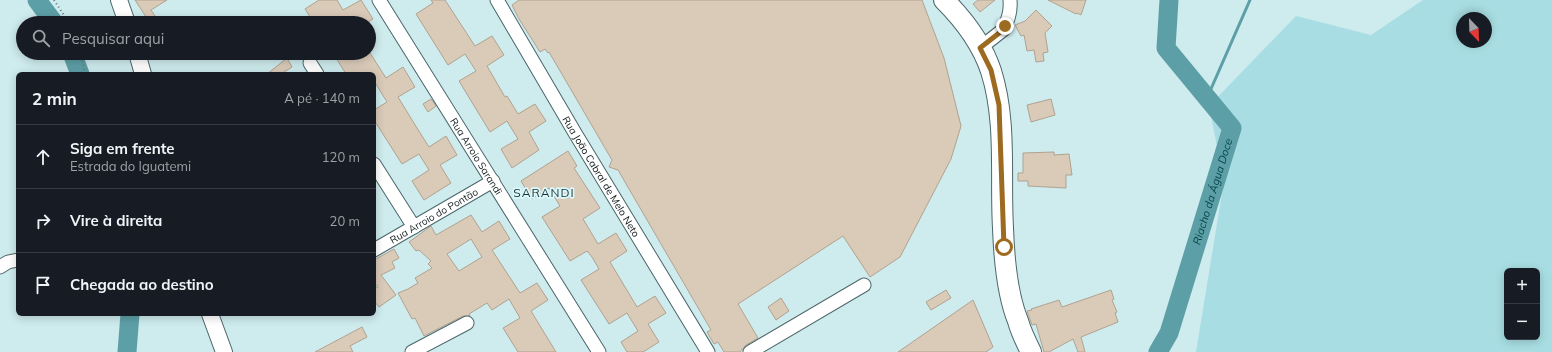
<!DOCTYPE html>
<html lang="pt">
<meta charset="utf-8">
<style>
body{margin:0;font-family:Mulish,sans-serif;background:#20242c;color:#f1f3f6}
.controls{position:absolute;right:12px;bottom:12px;display:grid;overflow:hidden;border-radius:6px;box-shadow:0 2px 10px #0003}
.controls button{width:36px;height:36px;display:grid;place-items:center;padding:0;border:0;border-bottom:1px solid #363941;background:#171b24;color:#f1f3f6;font:20px sans-serif}
.compass{position:absolute;left:1456px;top:12px;width:36px;height:36px;border-radius:50%;background:#171b24;box-shadow:0 2px 10px #0003;rotate:157deg}
.stop{position:absolute;width:12px;height:12px;margin:-9px;border:3px solid #9d6b20;border-radius:50%;background:#fff}
.stop.end{background:#9d6b20;border-color:#fff;box-shadow:0 1px 4px #0008}
.list{margin:0;padding:0;list-style:none}
h2{display:flex;justify-content:space-between;align-items:center;height:52px;margin:0;padding:0 16px;font-size:17px}
h2 small{font-size:13px;font-weight:400;color:#9ea1a6}
.list li{display:grid;grid-template-columns:26px 1fr auto;gap:12px;align-items:center;box-sizing:border-box;height:64px;padding:0 16px;border-top:1px solid #363941}
.list b{display:block;font-size:15px;white-space:nowrap}
.list p{margin:0;font-size:13px;white-space:nowrap;color:#9ea1a6}
.list em{font-size:13px;font-style:normal;color:#9ea1a6}
.icon{flex:none;width:22px;height:22px;fill:none;stroke:currentColor;stroke-width:2;stroke-linecap:round;stroke-linejoin:round}
.map{position:relative;flex:none;width:1552px;height:352px;overflow:hidden}
.search{position:absolute;background:#171b24;box-shadow:0 2px 10px #0003;left:16px;top:16px;width:360px;height:44px;display:flex;align-items:center;gap:10px;box-sizing:border-box;padding:0 14px;border-radius:22px;color:#9ea1a6;font-size:15px}
.panel{position:absolute;background:#171b24;box-shadow:0 2px 10px #0003;left:16px;top:72px;width:360px;height:244px;border-radius:6px}
.map>svg:first-child{display:block}
.green{fill:#a8dee3;fill-rule:evenodd}
.lines{fill:none;stroke-linecap:round;stroke-linejoin:round}
.stream{stroke:#5d9fa6;stroke-width:3}
.river{stroke:#5d9fa6;stroke-width:19}
.building{fill:#dacab8;stroke:#b1a290;fill-rule:evenodd}
.minor-casing{stroke:#4c6669;stroke-width:15}
.tertiary-casing{stroke:#4c6669;stroke-width:18}
.primary-casing{stroke:#4c6669;stroke-width:22}
.path{stroke:#687b7d;stroke-width:2;stroke-dasharray:1 3;stroke-linecap:butt}
.minor{stroke:#fff;stroke-width:13}
.tertiary{stroke:#fff;stroke-width:16}
.primary{stroke:#fff;stroke-width:20}
.route{stroke:#9d6b20;stroke-width:5}
.labels{text-anchor:middle;stroke-width:3.5;stroke-linejoin:round;paint-order:stroke}
.street-label{font-size:10px;fill:#0d1718;stroke:#dbf8fb}
.water-label{font-size:11px;font-style:italic;fill:#06464b;stroke:#dbf8fb}
.quarter-label{font-size:12px;letter-spacing:1px;fill:#1a3235;stroke:#dbf8fb}
</style>
<div class="map">
<svg width="1552" height="352" viewBox="0 0 1552 352">
<rect width="100%" height="100%" fill="#ceebee"/>
<!-- green -->
<path class="green" d="M1423,0h129v352h-356l28,-171 -15,-75 87,-90 75,19zM1462,18h24v24h-24zM1507,271h30v66h-30z"/>
<g class="lines">
<!-- stream -->
<path class="stream" d="M1207,98l43,-98"/>
<!-- river -->
<g class="river">
<path d="M37,0l17,23"/>
<path d="M72,53l8,21"/>
<path d="M127,352l3,-38"/>
<path id="s1" d="M1158,352l11,-19 63,-205 -66,-80 3,-48"/>
</g>
</g>
<!-- building -->
<g class="building">
<path d="M135,0h32l-16,10 6,9 -7,4z"/>
<path d="M319,0h18l6,10 18,-10 12,19 -7,4h-28l-4,-5 -8,5h-12l-9,-14z"/>
<path d="M431,0h14l30,46 17,-10 12,19 -17,11 18,31 2,-1 11,18 17,-10 11,17 -17,11 10,18 -27,18 -11,-19 17,-10 -11,-18 -17,11 -31,-51 17,-10 -11,-17 -17,11 -32,-51 17,-11z"/>
<path d="M519,0h403l22,58 17,68 -10,33 -51,98 -30,20 -27,-41 -105,68 20,34 -12,7 -6,7h-16l-6,-10 -4,2 -7,-12 4,-2 -93,-160 -9,-3 3,-7 -63,-108 -1,1 -3,-4 -5,3 -21,-33 -7,-14z"/>
<path d="M978,0h17l-15,12 -7,-8z"/>
<path d="M1048,0h38l-5,15 -4,-2 -1,1z"/>
<path d="M1036,10l16,16 -7,7 3,19 -5,1 1,8 -8,1 -2,-12 -7,1 -3,-16 -3,1 -6,-11 10,-4z"/>
<path d="M333,53h37l16,25 17,-11 12,20 -17,10 19,31 12,19 17,-11 11,19 -17,10 11,18 -27,17 -12,-19 17,-11 -10,-16 -17,10 -28,-44v-10l13,-8 -13,-21v-7h-28z"/>
<path d="M287,58l5,9 -11,7h-14z"/>
<path d="M431,99l5,7 -8,6 -5,-8z"/>
<path d="M1051,99l4,16 -24,7 -4,-17z"/>
<path d="M568,151l9,15 -3,2 26,40 -17,11 15,25 18,-11 11,18 -17,11 27,45 18,-11 11,17 -18,11 11,18 -16,10h-16l-6,-10 17,-11 -11,-18 -18,11 -28,-44 18,-11 -7,-12 -5,-6 -17,10 -28,-44 18,-11 -11,-18 -17,11 -11,-18z"/>
<path d="M1054,152v3l15,-1 3,21h-6v13l-38,-2v-5h-10v-8h5v-20z"/>
<path d="M471,215l11,17 17,-11 11,18 -18,11 28,43 17,-10 11,17 -17,11 25,41h-38l-15,-24 17,-10 -11,-19 -17,11 -5,-7 -18,11 1,2h-7l-39,20 -9,-18 -3,1 -14,-26 10,-4 10,-6 -3,-5 17,-10 -4,-4 3,-3 -12,-11 -3,1 -7,-9 22,-16 5,9zM471,239l11,18 -23,14 -12,-17z"/>
<path d="M394,249l5,9 -7,4 3,6 -14,7 15,20 -17,12 -5,-6v-12l4,-2 -4,-5v-22z"/>
<path d="M946,290l5,8 -20,12 -5,-8z"/>
<path d="M1111,290l3,9 -2,1 5,12 -2,1 3,9 -37,15 4,15h-7l-5,-13 -24,13h-5l-8,-28 -4,1 -5,-14 5,-1 -1,-1 28,-9 3,7z"/>
<path d="M781,298l8,13 -13,9 -8,-13z"/>
<path d="M973,300l20,47 -7,5h-88z"/>
<path d="M362,327l5,10 -17,9 3,6h-38z"/>
</g>
<g class="lines">
<defs>
<g id="minor">
<path id="s2" d="M379,0l220,352"/>
<path id="s3" d="M497,0l78,133 133,219"/>
<path d="M980,48l23,-18c5,-9 8,-20 7,-30"/>
<path d="M310,63l7,11"/>
<path d="M374,164l40,63"/>
<path id="s4" d="M374,250l119,-69"/>
<path d="M0,267l8,-5 10,-2"/>
<path d="M412,352l55,-29"/>
<path d="M750,352l114,-67"/>
</g>
<g id="tertiary">
<path d="M119,0l8,23"/>
<path d="M137,53l6,21"/>
<path d="M210,314l14,38"/>
</g>
<path id="primary" d="M944,0c20,20 38,44 47,71 16,50 9,105 12,157 1,29 4,66 15,93 3,11 8,21 13,31"/>
</defs>
<!-- minor casing -->
<use href="#minor" class="minor-casing"/>
<!-- tertiary casing -->
<use href="#tertiary" class="tertiary-casing"/>
<!-- primary casing -->
<use href="#primary" class="primary-casing"/>
<!-- path -->
<g class="path">
<path d="M54,0l15,23"/>
<path d="M81,53l4,21"/>
</g>
<!-- minor -->
<use href="#minor" class="minor"/>
<!-- tertiary -->
<use href="#tertiary" class="tertiary"/>
<!-- primary -->
<use href="#primary" class="primary"/>
</g>
<g class="lines">
<!-- route -->
<path class="route" d="M1004,247l-5,-142 -8,-35 -11,-22 23,-18 2,-4"/>
</g>
<g class="labels">
<!-- street labels -->
<g class="street-label">
<text dy="4" stroke="none"><textPath href="#s2" startOffset="184">Rua Arroio Sarandi</textPath></text>
<text dy="4" stroke="none"><textPath href="#s3" startOffset="205">Rua João Cabral de Melo Neto</textPath></text>
<text dy="4" stroke="none"><textPath href="#s4" startOffset="69">Rua Arroio do Pontão</textPath></text>
</g>
<!-- water labels -->
<g class="water-label">
<text dy="4" stroke="none"><textPath href="#s1" startOffset="170">Riacho da Água Doce</textPath></text>
</g>
<!-- quarter labels -->
<g class="quarter-label">
<text x="544" y="197">SARANDI</text>
</g>
</g>
</svg>
<div class="controls">
<button>+</button>
<button>−</button>
</div>
<svg class="compass" viewBox="-18 -18 36 36"><path d="M0-13l5 13h-10z" fill="#e53935"/><path d="M0 13l5-13h-10z" fill="#9ea1a6"/></svg>
<div class="stop" style="left:1004px;top:247px"></div>
<div class="stop end" style="left:1005px;top:26px"></div>
<div class="search"><svg class="icon" aria-label="search" viewBox="0 0 24 24"><circle cx="10" cy="10" r="6"/><path d="M15 15l6 6"/></svg>Pesquisar aqui</div>
<section class="panel">
<h2>2 min<small>A pé · 140 m</small></h2>
<ul class="list">
<li><svg class="icon" aria-label="ahead" viewBox="0 0 24 24"><path d="M12 20V5M6 11l6-6 6 6"/></svg><div><b>Siga em frente</b><p>Estrada do Iguatemi</p></div><em>120 m</em></li>
<li><svg class="icon" aria-label="right" viewBox="0 0 24 24"><path d="M7 20v-9h11M14 6l5 5-5 5"/></svg><div><b>Vire à direita</b></div><em>20 m</em></li>
<li><svg class="icon" aria-label="arrive" viewBox="0 0 24 24"><path d="M6 21V4h12l-3 4 3 4H6"/></svg><div><b>Chegada ao destino</b></div></li>
</ul>
</section>
</div>
